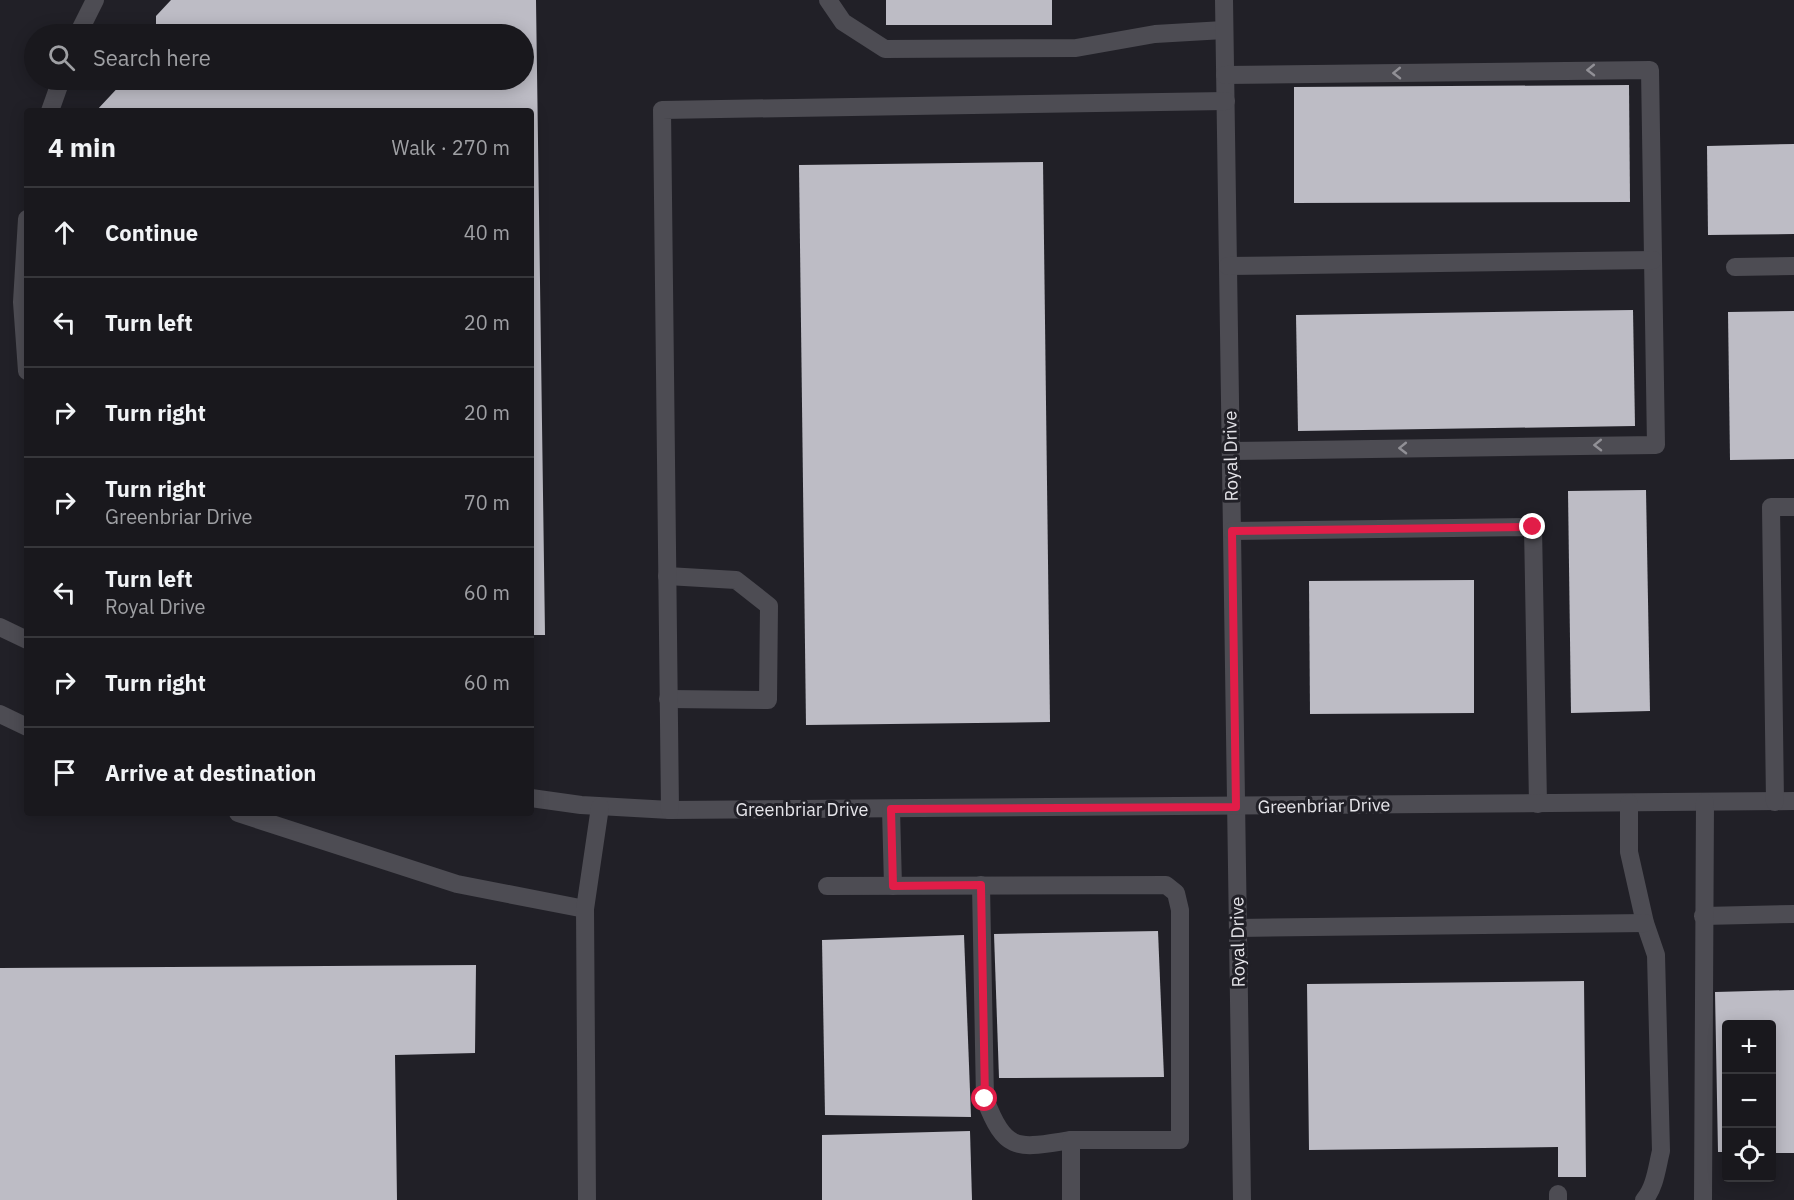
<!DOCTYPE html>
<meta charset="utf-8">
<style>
body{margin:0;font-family:"IBM Plex Sans",sans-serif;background:#222126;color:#f1f3f6}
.controls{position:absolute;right:18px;bottom:18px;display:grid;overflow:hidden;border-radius:6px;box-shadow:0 3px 15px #0003}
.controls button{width:54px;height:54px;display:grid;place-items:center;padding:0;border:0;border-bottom:2px solid #37373b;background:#19181d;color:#f1f3f6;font:30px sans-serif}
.stop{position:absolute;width:18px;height:18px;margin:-14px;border:4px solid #e11d48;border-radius:50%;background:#fff}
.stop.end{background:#e11d48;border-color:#fff;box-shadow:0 2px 6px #0008}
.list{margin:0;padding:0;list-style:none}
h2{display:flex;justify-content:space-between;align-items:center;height:78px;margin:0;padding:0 24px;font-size:26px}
h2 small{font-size:20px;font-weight:400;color:#9fa0a4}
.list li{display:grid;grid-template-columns:39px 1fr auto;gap:18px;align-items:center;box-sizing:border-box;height:90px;padding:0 24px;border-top:2px solid #37373b}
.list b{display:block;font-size:22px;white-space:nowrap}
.list p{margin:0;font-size:20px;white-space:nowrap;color:#9fa0a4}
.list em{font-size:20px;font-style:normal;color:#9fa0a4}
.icon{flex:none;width:33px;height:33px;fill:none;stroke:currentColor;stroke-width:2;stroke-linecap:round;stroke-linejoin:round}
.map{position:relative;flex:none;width:1794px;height:1200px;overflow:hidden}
.search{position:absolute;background:#19181d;box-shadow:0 3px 15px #0003;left:24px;top:24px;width:510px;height:66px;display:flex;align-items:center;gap:15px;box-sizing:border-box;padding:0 21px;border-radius:33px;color:#9fa0a4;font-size:22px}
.panel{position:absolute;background:#19181d;box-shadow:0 3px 15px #0003;left:24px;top:108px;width:510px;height:708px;border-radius:6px}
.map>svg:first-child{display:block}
.building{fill:#bdbcc5}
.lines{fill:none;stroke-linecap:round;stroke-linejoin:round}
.minor{stroke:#4d4c53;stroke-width:18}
.oneway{stroke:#919096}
.route{stroke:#e11d48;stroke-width:8}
.labels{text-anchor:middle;stroke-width:6;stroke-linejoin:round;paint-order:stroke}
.street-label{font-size:18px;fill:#e5e4e9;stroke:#212027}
</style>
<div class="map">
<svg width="1794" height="1200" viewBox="0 0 1794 1200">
<rect width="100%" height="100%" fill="#212027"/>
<!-- building -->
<g class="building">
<path d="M171,0h365l9,635h-14v-524h-435l29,-31h399v-46h-368v-18z"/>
<rect x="886" y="0" width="166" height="25"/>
<path d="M1629,85l1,117 -336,1v-116z"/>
<path d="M1794,144v90l-86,1 -1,-89z"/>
<path d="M1043,162l7,560 -244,3 -7,-560z"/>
<path d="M1633,310l2,116 -337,5 -2,-116z"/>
<path d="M1794,311v148l-64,1 -2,-148z"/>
<path d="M1646,490l4,221 -79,2 -3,-222z"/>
<path d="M1474,580v133l-164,1 -1,-133z"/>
<path d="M1158,931l6,146 -165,1 -5,-144z"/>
<path d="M964,935l7,182 -146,-2 -3,-175z"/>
<path d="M476,965l-1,88 -80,2 2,145h-397v-232z"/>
<path d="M1584,981l2,196h-28v-30l-249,3 -2,-166z"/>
<path d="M1794,990v163h-22v-129h-46v128h-8l-3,-160z"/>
<path d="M970,1131l2,69h-150v-65z"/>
</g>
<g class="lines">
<!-- minor -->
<g class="minor">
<path d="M828,0l15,22 42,27 191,-1 79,-14 69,-4"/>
<path d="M1224,0l18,1200"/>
<path d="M78,34l17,-34"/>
<path d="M1225,75l425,-5 6,375 -425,6"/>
<path d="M50,111l11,-31"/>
<path d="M27,219l-5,83 5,69"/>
<path d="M1228,266l425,-6"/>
<path d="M1735,267l59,-1"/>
<path d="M1232,531l301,-4 5,277"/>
<path d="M667,576l69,4 33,26 -1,94 -100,-1"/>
<path d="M0,627l27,13"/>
<path d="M0,714l27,13"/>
<path d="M531,798l50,7 89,5 1124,-9"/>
<path d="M1775,802l-4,-295h23"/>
<path d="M1629,803v49l16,71 11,32 5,196c-4,16 -6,37 -17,49"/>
<path d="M891,809l2,77"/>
<path d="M670,810l-8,-700 564,-9"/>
<path d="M238,813l219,71 128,25"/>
<path d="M981,885l4,214c21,55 33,49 86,41"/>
<path d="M827,886l339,-1 10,8 4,17v230h-109v60"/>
<path d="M1703,916l91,-2"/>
<path d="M1238,928l407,-5"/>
<path d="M1558,1194v6"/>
<path d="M587,1200l-2,-291 15,-102"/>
<path d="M1703,1200l2,-398"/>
</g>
</g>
<!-- one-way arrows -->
<defs><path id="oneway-chevron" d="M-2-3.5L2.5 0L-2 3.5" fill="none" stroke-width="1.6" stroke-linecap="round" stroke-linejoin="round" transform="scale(1.5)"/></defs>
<g class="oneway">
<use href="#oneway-chevron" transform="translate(1591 70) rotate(179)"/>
<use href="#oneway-chevron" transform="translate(1397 73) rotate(179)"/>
<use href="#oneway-chevron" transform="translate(1598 445) rotate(179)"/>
<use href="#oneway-chevron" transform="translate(1403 448) rotate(179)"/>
</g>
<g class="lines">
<!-- route -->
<path class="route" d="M985,1099l-4,-214 -88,1 -2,-77 345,-2 -4,-276 301,-4"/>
</g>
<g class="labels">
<!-- street labels -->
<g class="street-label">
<text transform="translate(1231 456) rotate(-91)" y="6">Royal Drive</text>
<text transform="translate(1324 806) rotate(-1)" y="6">Greenbriar Drive</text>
<text x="802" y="816">Greenbriar Drive</text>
<text transform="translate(1238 942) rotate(-91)" y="6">Royal Drive</text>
</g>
</g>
</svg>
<div class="controls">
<button>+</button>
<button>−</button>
<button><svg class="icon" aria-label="locate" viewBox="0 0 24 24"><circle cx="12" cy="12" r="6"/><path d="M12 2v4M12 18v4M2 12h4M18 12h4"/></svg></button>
</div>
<div class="stop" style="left:985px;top:1099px"></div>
<div class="stop end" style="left:1533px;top:527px"></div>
<div class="search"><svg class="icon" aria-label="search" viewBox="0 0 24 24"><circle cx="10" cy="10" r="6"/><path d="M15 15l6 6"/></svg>Search here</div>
<section class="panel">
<h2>4 min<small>Walk · 270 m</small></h2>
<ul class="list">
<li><svg class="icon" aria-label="ahead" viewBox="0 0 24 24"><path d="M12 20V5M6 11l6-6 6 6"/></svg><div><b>Continue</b></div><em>40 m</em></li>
<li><svg class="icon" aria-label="left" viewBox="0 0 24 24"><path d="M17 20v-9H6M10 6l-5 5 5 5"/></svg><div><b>Turn left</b></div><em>20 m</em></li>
<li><svg class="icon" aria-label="right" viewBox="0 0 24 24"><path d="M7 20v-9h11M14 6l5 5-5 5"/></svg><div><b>Turn right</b></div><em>20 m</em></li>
<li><svg class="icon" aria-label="right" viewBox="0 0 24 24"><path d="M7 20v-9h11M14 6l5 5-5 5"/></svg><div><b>Turn right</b><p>Greenbriar Drive</p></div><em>70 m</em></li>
<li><svg class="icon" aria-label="left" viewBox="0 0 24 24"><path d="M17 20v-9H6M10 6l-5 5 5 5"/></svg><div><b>Turn left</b><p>Royal Drive</p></div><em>60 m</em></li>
<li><svg class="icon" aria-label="right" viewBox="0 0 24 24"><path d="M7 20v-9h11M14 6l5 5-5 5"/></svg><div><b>Turn right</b></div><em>60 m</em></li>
<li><svg class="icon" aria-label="arrive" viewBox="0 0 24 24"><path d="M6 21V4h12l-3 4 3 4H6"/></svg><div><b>Arrive at destination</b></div></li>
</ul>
</section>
</div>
